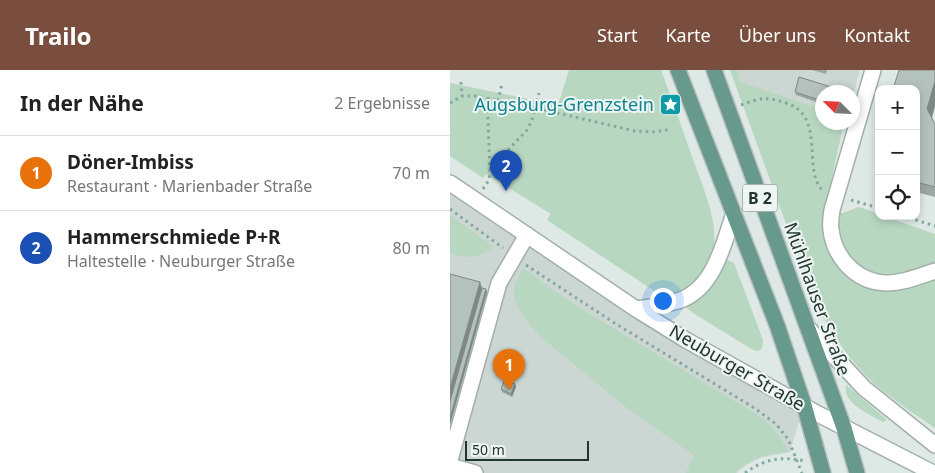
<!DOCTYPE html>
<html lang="de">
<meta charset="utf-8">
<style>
body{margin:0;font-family:"Noto Sans",sans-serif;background:#f6f6f6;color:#222}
.controls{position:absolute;right:15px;top:15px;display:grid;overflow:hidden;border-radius:10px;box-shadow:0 2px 8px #0003}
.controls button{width:45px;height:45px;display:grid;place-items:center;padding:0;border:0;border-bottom:1px solid #e0e0e0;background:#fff;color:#222;font:25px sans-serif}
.compass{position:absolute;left:365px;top:15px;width:45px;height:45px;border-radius:50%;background:#fff;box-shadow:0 2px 8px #0003;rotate:294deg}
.scale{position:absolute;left:15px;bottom:12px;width:124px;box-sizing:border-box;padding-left:5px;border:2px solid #213631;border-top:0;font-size:14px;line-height:18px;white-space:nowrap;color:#213631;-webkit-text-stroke:4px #eef5f2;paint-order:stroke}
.you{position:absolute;left:212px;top:230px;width:18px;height:18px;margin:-12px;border:4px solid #fff;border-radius:50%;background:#1a73e8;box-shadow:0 0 0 8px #1a73e833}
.badge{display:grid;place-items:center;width:32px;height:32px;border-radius:50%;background:#794e3e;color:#fff;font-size:16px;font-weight:700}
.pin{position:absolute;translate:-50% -41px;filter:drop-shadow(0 1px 2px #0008)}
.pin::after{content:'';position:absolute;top:26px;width:18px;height:15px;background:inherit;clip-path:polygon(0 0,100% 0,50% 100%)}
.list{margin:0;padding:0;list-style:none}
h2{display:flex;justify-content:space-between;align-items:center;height:65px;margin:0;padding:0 20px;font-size:21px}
h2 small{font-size:16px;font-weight:400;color:#767676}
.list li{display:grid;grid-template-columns:32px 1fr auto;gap:15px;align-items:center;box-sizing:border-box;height:75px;padding:0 20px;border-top:1px solid #e0e0e0}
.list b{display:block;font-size:19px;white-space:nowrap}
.list p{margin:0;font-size:16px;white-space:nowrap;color:#767676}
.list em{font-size:16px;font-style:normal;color:#767676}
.icon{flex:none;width:28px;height:28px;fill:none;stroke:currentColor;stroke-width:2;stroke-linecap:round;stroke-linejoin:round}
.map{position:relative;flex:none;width:485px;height:403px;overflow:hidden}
header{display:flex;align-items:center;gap:30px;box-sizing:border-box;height:70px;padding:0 25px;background:#794e3e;color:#fff}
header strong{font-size:24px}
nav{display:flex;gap:28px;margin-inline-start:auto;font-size:18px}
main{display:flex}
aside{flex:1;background:#fff}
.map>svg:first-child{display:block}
.built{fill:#ccd7d3}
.green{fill:#b8d7c1}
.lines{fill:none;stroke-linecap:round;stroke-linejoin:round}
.minor-casing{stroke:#a2afab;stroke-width:18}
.major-casing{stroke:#bcc3c1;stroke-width:18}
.path{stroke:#81a99d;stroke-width:3;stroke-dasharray:2.5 4;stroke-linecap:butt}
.minor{stroke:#fff;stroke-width:15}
.major{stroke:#67998d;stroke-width:15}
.wall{fill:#9ba7a3}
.shaded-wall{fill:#7e8884}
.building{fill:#b4c2bd;stroke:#7e8884}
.labels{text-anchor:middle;stroke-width:4;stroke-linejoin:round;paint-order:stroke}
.shield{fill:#eef5f2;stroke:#5e6f6b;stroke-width:1}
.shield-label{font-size:16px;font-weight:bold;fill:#213631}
.culture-label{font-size:18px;fill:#0d838f;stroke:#eef5f2;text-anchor:end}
.street-label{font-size:18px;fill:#213631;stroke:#eef5f2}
</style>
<header>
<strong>Trailo</strong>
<nav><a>Start</a><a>Karte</a><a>Über uns</a><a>Kontakt</a></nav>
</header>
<main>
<aside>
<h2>In der Nähe<small>2 Ergebnisse</small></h2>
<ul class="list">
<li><span class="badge" style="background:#e8710a">1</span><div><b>Döner-Imbiss</b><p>Restaurant · Marienbader Straße</p></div><em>70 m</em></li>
<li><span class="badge" style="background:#1a4fb4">2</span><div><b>Hammerschmiede P+R</b><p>Haltestelle · Neuburger Straße</p></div><em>80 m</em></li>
</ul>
</aside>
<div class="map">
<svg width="485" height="403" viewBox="0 0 485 403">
<rect width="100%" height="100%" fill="#dee8e4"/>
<!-- built -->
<g class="built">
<path d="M287,0h123l-7,26 -1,-4h-30v17l-81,-27z"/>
<path d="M0,113l354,222 -14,47 -30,6 -15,8 -8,7h-262l-25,-7z"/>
</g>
<!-- green -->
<g class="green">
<path d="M119,0h92c11,29 21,58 31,87 10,28 25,59 22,89 -2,12 -9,25 -17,34 -9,10 -24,16 -38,14l-112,-74 4,-6 -65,-40 -3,4 -33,-22v-73l108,22z"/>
<path d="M280,0h7l4,12 81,27v13l22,1 -11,49 -6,40 16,1 16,-6 20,7v2h5l51,18v194c-16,-11 -33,-22 -48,-34 -31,-23 -54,-58 -72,-91z"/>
<path d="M0,145l44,32c-16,12 -25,12 -44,6z"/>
<path d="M277,190l7,3 29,77 -1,8 -4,3 -5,-1 -60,-37 -8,-7 1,-3 38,-42z"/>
<path d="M73,198l30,22 42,27 168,101 13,13 13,21c-22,1 -38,6 -54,21h-49l8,-18 -67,-47 -83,-68c-11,-11 -29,-31 -30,-46 -1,-8 5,-19 9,-26z"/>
<path d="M396,315l40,34v2l-3,1c-14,-8 -41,-19 -37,-37z"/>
</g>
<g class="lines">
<defs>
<g id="minor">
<path d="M423,0l-41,140c-1,6 -2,13 -1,20 3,25 21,47 46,52 19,4 40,-5 58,-11"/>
<path d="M0,113l186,126 50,31 134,75 113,58"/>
<path d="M186,239c13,-2 26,-3 38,-7 39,-9 49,-56 60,-89"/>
<path d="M358,258l56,60 71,57"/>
<path d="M0,390l49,-177 28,-48"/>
<path d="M0,396l25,7"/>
</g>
<g id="major">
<path d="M228,0l99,255 27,80 19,68"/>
<path d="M264,0l130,358 13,45"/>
</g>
</defs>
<!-- minor casing -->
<use href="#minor" class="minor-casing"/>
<!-- major casing -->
<use href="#major" class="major-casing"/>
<!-- path -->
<g class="path">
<path d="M11,12l1,14"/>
<path d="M48,31l4,-17"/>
<path d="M0,33l12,-7h13l61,12 99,23 20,1 16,-3"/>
<path d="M291,35c20,-7 24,-9 45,-2 41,13 15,66 37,88"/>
<path d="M40,99l37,-39 5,-10 7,-27"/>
<path d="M33,119l6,-9 1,-11 -3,-70"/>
<path d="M401,130l28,8"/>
<path d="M0,139l53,39"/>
<path d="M453,146l32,10"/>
<path d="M76,195l90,59 140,85 20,15 12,15 14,34"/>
<path d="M295,403c19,-14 37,-17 60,-12"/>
</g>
<!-- minor -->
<use href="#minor" class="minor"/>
<!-- major -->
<use href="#major" class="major"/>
</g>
<!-- wall -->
<g class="wall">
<path d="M362,0h15l-1,4z"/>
<path d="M485,0v36l-3,12 3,6v73l-19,-5v-103z"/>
<path d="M345,22h27v12l-26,-9z"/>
<path d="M65,314l1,3 -4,10 -10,-5 -1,-3z"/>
</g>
<!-- shaded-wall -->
<g class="shaded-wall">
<path d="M485,11v25l-4,14 -4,-11z"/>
<path d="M30,212l3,9 -33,118v-21z"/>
<path d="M36,219l1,3 -37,133v-7z"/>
<path d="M65,314l1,3 -4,10 -1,-3z"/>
</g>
<!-- building -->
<g class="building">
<path d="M449,0h36v11l-8,28 8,15v63l-19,-5v-93h-23z"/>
<path d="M349,7l48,15h-25v9l-27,-9z"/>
<path d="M0,204l30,8 -30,106z"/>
<path d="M32,218l4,1 -36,129v-17z"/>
<path d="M55,309l10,5 -4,10 -10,-5z"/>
</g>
<!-- icons -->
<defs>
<symbol id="sight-square" viewBox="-11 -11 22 22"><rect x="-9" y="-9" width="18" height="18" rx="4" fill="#0f9aa8" stroke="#eef5f2"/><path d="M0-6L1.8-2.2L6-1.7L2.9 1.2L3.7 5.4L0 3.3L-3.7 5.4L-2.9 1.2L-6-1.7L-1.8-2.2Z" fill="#fff"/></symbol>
</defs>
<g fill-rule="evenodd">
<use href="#sight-square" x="208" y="22" width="25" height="25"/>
</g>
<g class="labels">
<!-- shield labels -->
<rect class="shield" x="292.5" y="114.5" width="35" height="27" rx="4"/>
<g class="shield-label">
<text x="310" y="134">B 2</text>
</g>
<!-- culture labels -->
<g class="culture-label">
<text x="204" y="41">Augsburg-Grenzstein</text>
</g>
<!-- street labels -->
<g class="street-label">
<text transform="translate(367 229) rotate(70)" y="6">Mühlhauser Straße</text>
<text transform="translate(287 298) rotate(30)" y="6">Neuburger Straße</text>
</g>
</g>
</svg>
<div class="controls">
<button>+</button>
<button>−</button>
<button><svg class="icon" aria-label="locate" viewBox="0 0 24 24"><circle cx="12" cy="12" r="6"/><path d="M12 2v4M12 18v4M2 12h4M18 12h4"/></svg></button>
</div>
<svg class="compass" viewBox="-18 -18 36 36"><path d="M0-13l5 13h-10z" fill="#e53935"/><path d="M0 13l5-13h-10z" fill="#767676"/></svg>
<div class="scale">50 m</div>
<div class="you"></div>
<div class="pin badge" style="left:59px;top:320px;background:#e8710a">1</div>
<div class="pin badge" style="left:56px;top:121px;background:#1a4fb4">2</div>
</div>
</main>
